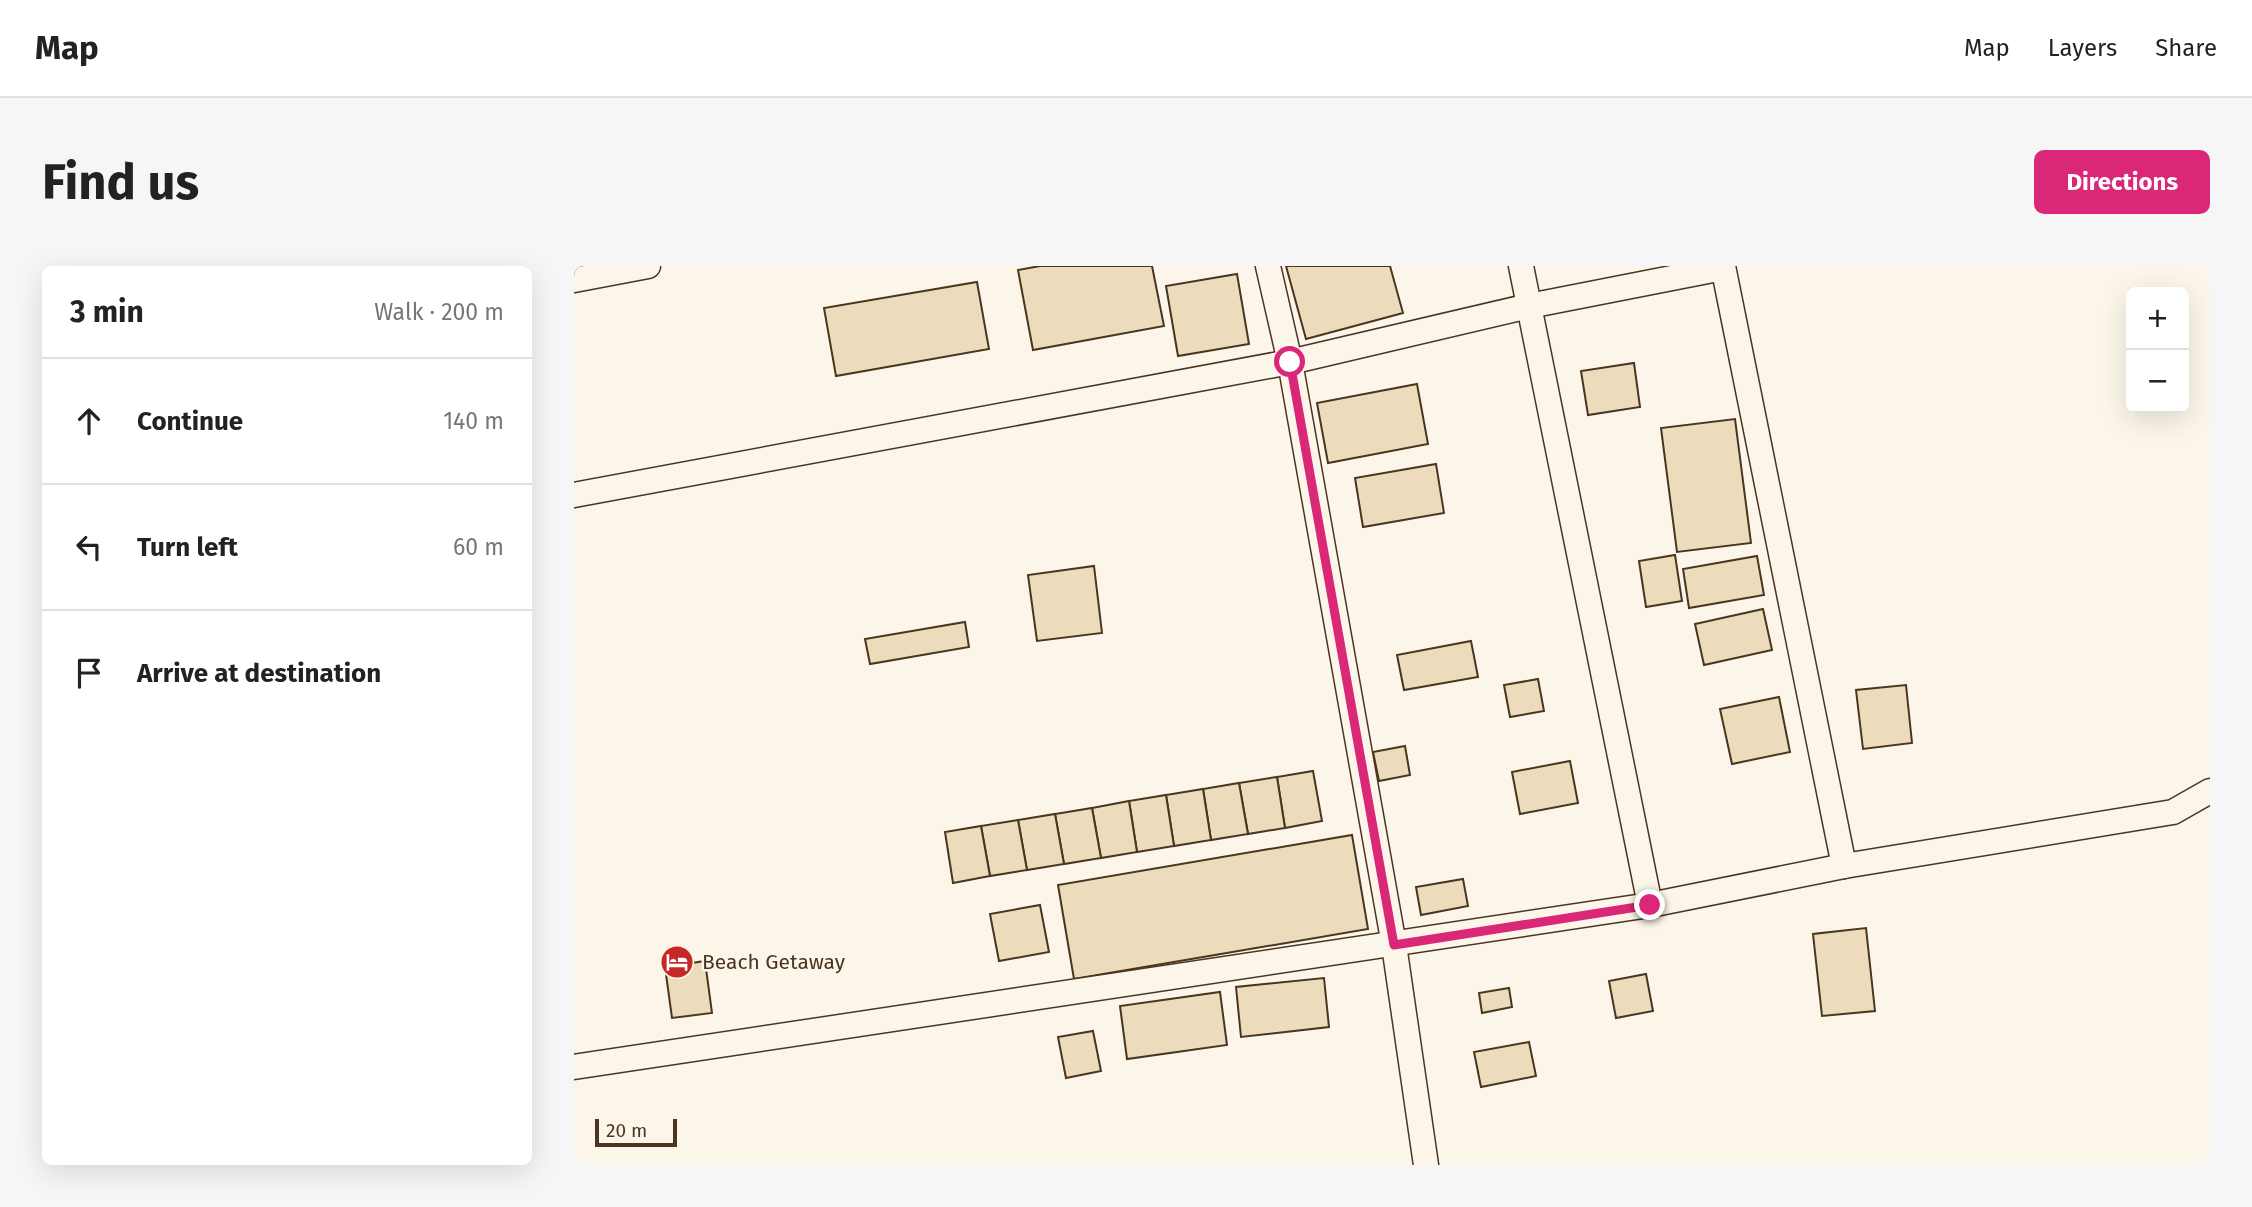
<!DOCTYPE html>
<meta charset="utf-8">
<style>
body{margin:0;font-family:"Fira Sans",sans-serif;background:#f6f6f6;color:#222}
.controls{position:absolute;right:21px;top:21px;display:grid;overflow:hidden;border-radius:10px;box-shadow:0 7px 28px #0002}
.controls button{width:63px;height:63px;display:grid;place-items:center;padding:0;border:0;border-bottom:2px solid #e0e0e0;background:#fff;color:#222;font:35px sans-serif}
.scale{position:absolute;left:21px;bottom:18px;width:82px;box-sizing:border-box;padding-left:7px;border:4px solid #4a3520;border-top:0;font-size:19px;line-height:24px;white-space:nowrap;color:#4a3520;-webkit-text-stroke:5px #fbf6e9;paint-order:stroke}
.stop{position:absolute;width:21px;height:21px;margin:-16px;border:5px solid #db2777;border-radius:50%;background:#fff}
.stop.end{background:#db2777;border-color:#fff;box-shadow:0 2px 7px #0008}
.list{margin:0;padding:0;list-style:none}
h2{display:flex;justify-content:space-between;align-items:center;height:91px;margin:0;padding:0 28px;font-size:30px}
h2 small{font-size:23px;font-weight:400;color:#767676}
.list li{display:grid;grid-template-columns:46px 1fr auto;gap:21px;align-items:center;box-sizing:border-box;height:126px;padding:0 28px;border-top:2px solid #e0e0e0}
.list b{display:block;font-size:26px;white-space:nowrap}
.list em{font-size:23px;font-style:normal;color:#767676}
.icon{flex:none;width:38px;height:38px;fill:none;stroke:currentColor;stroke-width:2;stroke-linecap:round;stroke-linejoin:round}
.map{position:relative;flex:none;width:1636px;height:899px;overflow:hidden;border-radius:10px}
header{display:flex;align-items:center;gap:42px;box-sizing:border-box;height:98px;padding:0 35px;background:#fff;border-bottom:2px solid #e0e0e0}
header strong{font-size:33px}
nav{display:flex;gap:38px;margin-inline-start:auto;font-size:24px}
.intro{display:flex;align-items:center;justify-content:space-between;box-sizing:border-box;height:168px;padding:0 42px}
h1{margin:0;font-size:49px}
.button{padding:18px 32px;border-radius:10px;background:#db2777;color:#fff;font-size:24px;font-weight:700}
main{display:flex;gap:42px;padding:0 42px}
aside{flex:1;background:#fff;border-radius:10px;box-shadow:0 7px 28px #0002}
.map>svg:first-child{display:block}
.building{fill:#ecdcbc;stroke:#4a3520;stroke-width:2}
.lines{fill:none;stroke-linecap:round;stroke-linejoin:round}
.street-casing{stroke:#4a3520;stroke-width:27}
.street{stroke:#fbf6e9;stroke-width:24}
.route{stroke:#db2777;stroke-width:9}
.labels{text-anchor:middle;stroke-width:5;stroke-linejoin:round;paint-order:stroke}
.poi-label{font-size:21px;fill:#4a3520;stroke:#fbf6e9;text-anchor:start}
</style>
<header>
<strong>Map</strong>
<nav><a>Map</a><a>Layers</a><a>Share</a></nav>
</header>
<div class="intro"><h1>Find us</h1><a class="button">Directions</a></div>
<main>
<aside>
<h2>3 min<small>Walk · 200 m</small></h2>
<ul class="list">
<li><svg class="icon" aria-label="ahead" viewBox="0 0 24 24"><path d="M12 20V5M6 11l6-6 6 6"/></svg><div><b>Continue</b></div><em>140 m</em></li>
<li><svg class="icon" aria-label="left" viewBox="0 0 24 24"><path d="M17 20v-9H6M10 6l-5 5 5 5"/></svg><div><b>Turn left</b></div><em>60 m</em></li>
<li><svg class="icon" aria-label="arrive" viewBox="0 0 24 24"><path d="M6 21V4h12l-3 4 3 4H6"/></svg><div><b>Arrive at destination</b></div></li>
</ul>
</aside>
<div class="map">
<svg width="1636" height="899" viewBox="0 0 1636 899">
<rect width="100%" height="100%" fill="#fbf6e9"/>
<!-- building -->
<g class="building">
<path d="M466,0h112l12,60 -131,24 -15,-80z"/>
<path d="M712,0h104l13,47 -97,26z"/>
<path d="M663,8l12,70 -71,12 -12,-70z"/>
<path d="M403,16l12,67 -153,27 -12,-68z"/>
<path d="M1060,97l6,44 -52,8 -7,-44z"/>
<path d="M843,118l11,60 -100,19 -11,-60z"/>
<path d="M1161,153l16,124 -74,9 -16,-124z"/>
<path d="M862,198l8,49 -81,14 -8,-49z"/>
<path d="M1101,289l7,46 -36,6 -7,-46z"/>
<path d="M1183,290l7,39 -75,13 -6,-39z"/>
<path d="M520,300l8,67 -65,8 -9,-66z"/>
<path d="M1189,343l9,41 -68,15 -9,-41z"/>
<path d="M391,356l4,25 -99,17 -5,-25z"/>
<path d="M897,375l7,36 -74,13 -7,-35z"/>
<path d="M964,413l6,32 -34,6 -6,-32z"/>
<path d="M1332,419l6,58 -49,6 -7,-59z"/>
<path d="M1205,431l11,55 -58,12 -12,-55z"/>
<path d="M831,480l5,29 -31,6 -6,-29z"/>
<path d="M996,495l8,42 -58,11 -8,-42z"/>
<path d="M739,505l9,50 -37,7 -8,-51z"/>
<path d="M703,511l8,51 -37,6 -9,-51z"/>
<path d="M665,517l9,51 -37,6 -8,-51z"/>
<path d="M629,523l8,51 -37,6 -8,-51z"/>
<path d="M592,529l8,51 -37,6 -8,-51z"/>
<path d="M555,535l8,51 -36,6 -9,-50z"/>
<path d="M518,542l9,50 -37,6 -9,-50z"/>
<path d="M481,548l9,50 -37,6 -9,-50z"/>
<path d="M444,554l9,50 -37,6 -9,-50z"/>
<path d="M407,560l9,50 -37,7 -8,-51z"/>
<path d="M778,569l16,94 -294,50 -16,-94z"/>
<path d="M889,613l5,27 -47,9 -5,-28z"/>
<path d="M466,639l9,47 -50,9 -9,-47z"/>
<path d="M1292,662l9,83 -53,5 -9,-82z"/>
<path d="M131,695l7,52 -40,5 -7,-51z"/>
<path d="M1072,708l7,37 -37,7 -7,-37z"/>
<path d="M750,712l5,49 -88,10 -5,-50z"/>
<path d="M935,722l3,19 -30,6 -3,-20z"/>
<path d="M646,726l7,53 -100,14 -7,-53z"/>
<path d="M519,765l8,40 -35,7 -8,-41z"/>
<path d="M955,776l7,34 -55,11 -7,-35z"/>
</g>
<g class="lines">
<defs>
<g id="street">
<path d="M694,0l22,96 104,583 32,220"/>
<path d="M947,0l129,639"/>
<path d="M1149,0l121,600"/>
<path d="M0,14l74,-14"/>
<path d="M0,229l716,-133 239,-56 194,-38"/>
<path d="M0,801l1076,-162 194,-39 329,-54 37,-21"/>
</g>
</defs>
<!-- street casing -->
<use href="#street" class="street-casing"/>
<!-- street -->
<use href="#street" class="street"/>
</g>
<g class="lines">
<!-- route -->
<path class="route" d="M716,96l104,583 256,-40"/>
</g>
<!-- icons -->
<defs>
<symbol id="hotel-disc" viewBox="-11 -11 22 22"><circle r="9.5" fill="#c62828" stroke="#fbf6e9"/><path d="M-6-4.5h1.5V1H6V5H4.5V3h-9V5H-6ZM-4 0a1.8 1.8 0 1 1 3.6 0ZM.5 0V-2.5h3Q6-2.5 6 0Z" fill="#fff"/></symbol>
</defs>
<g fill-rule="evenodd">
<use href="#hotel-disc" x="84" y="677" width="38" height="38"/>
</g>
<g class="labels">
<!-- poi labels -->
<g class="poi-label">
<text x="128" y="703">Beach Getaway</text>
</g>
</g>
</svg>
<div class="controls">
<button>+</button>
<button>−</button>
</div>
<div class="scale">20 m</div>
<div class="stop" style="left:716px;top:96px"></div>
<div class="stop end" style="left:1076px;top:639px"></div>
</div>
</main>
